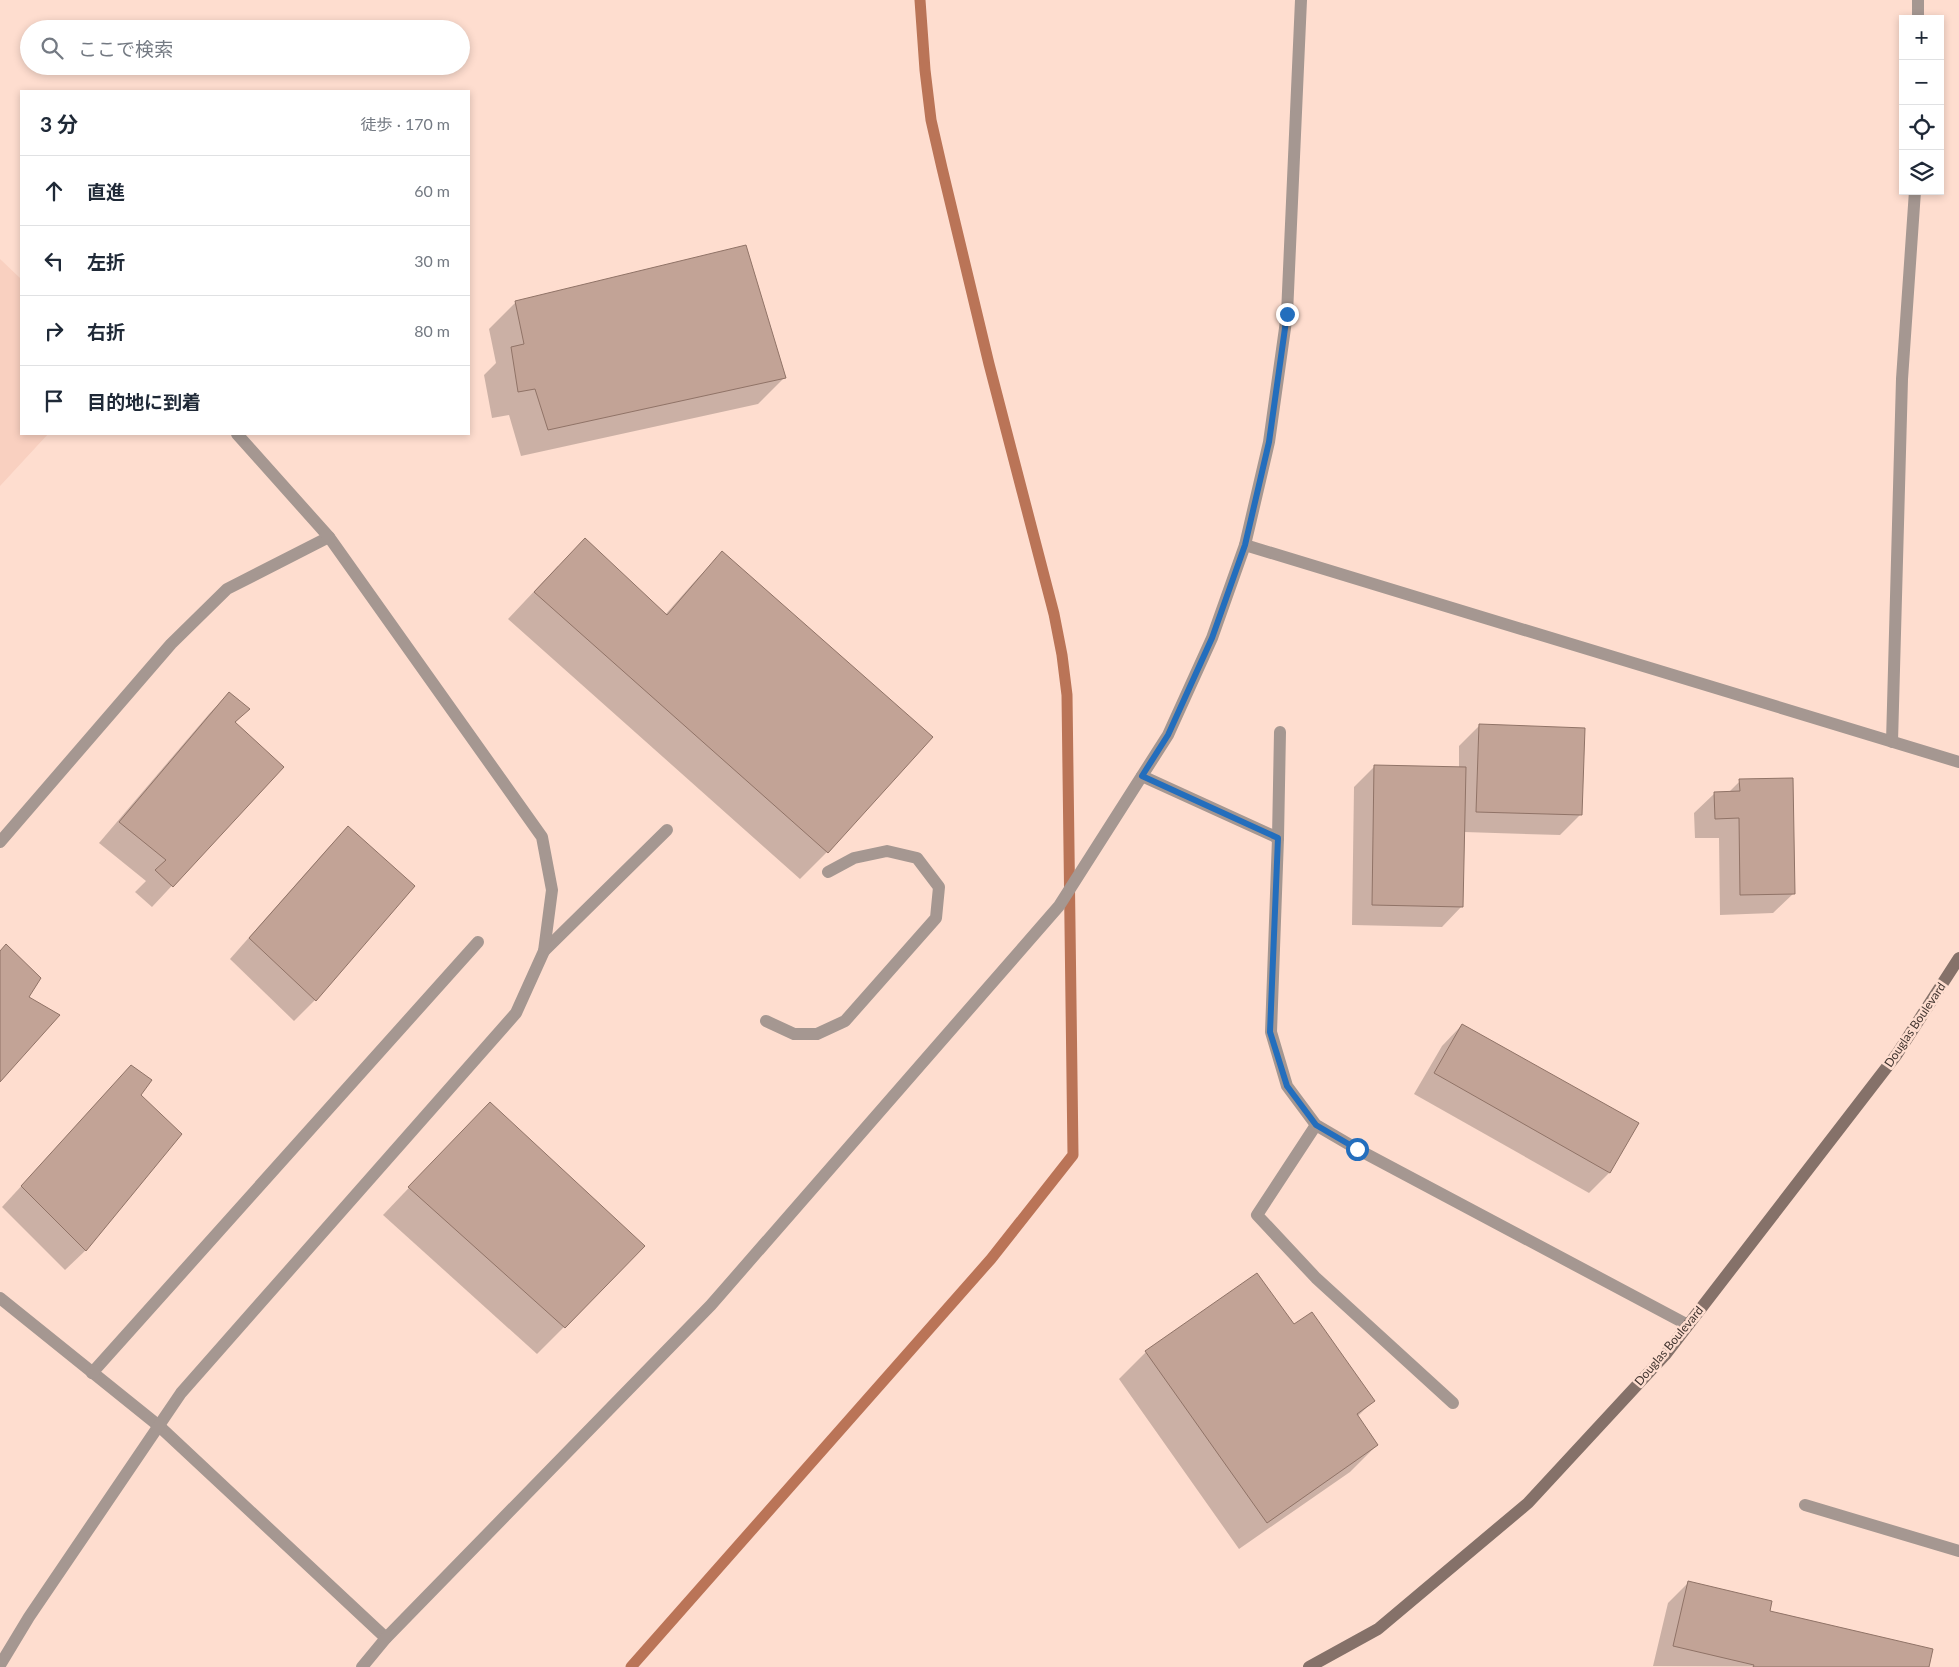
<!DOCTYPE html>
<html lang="ja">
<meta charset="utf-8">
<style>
body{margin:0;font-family:Lato,"Noto Sans JP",sans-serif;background:#f6f6f7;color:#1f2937}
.controls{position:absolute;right:15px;top:15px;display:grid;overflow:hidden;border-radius:0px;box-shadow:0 2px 8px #0003}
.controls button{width:45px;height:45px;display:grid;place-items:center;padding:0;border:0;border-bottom:1px solid #e0e1e3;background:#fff;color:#1f2937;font:25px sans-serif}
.stop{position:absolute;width:15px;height:15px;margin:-11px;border:4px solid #236ebd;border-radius:50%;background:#fff}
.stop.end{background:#236ebd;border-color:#fff;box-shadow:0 1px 5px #0008}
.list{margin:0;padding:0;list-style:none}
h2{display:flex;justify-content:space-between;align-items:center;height:65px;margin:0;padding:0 20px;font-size:21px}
h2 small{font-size:16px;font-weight:400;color:#747a83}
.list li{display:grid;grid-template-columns:32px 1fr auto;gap:15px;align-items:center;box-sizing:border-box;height:70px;padding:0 20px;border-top:1px solid #e0e1e3}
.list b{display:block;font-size:19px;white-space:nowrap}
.list em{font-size:16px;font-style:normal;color:#747a83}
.icon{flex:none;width:28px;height:28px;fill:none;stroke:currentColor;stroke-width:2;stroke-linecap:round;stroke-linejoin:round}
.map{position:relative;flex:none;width:1959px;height:1667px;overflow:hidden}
.search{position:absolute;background:#fff;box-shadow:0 2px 8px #0003;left:20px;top:20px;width:450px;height:55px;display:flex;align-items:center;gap:12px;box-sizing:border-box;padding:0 18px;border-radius:28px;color:#747a83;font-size:19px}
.panel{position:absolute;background:#fff;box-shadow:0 2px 8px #0003;left:20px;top:90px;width:450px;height:345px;border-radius:0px}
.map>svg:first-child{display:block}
.built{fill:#f9d0c0}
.shadow{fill:#0003}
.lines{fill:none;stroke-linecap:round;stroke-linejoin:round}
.stream{stroke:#ba7457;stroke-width:11}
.building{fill:#c2a396;stroke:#907367}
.lane{stroke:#a59791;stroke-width:12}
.secondary{stroke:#857169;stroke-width:12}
.route{stroke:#236ebd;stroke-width:6}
.labels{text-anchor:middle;stroke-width:5;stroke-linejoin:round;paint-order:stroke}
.street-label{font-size:12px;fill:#41342f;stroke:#feddcf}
</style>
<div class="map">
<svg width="1959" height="1667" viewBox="0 0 1959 1667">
<rect width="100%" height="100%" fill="#feddcf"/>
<!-- built -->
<path class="built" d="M0,259l21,20v155h27l-48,52z"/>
<!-- shadow -->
<g class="shadow">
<path d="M516,302l268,76 -26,26 -237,52 -12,-41 -17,3 -8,-43 12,-12 -7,-34z"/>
<path d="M722,553l209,184 -104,115 -27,27 -292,-260 50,-53 107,49 31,-35z"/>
<path d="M229,693l19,16 -14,15 49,43 -131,140 -17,-15 11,-11 -47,-38 110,-129z"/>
<path d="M1480,725l100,90 -20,20 -96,-3 -2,74 -20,21 -90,-2 2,-138 20,-20 85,1v-22z"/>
<path d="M1740,781l54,112 -21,20 -53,2 -1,-77h-24l-1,-25 21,-20h13z"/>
<path d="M348,827l65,59 -98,114 -21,21 -64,-62 98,-111z"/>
<path d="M1462,1025l147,148 -20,20 -175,-99 28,-48z"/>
<path d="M132,1066l7,29 -53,155 -21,20 -63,-63z"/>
<path d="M464,1130l100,197 -27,27 -154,-139z"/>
<path d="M1146,1352l227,49 -16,16 20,28 -27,27 -111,77 -120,-170z"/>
<path d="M1688,1583l80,29 160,55 -275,-1 15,-63z"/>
</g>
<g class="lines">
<!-- stream -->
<path class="stream" d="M631,1667l360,-408 82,-104 -6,-460 -5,-40 -8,-41 -65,-250 -47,-196 -11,-48 -6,-50 -5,-70"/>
</g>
<!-- building -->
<g class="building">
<path d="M746,245l40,133 -238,52 -13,-41 -17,3 -7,-45 13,-3 -9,-43z"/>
<path d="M585,538l82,77 55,-64 211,186 -105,116 -294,-261z"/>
<path d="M229,692l21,17 -15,13 49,45 -111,120 -18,-17 11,-10 -47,-38z"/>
<path d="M1479,724l106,4 -3,87 -106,-3z"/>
<path d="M1374,765l92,2 -3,140 -91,-2z"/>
<path d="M1793,778l2,116 -55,1 -1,-77 -24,1 -1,-27 26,-1 -1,-12z"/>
<path d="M348,826l67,60 -99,115 -67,-63z"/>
<path d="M6,944l35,34 -12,19 31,18 -60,67v-131z"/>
<path d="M1462,1024l177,99 -29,50 -176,-100z"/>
<path d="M131,1065l21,15 -11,15 41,39 -96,117 -65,-65z"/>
<path d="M490,1102l155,144 -80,82 -157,-141z"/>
<path d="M1257,1273l37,51 18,-12 63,89 -18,13 21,31 -111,78 -122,-172z"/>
<path d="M1688,1581l84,20 -2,10 163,38 -4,18h-176l1,-2 -81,-19z"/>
</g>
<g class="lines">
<!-- lane -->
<g class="lane">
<path d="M1918,0v19"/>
<path d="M1245,545l714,217"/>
<path d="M1280,732l-2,106 -7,194 16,54 29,39 41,24 331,176"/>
<path d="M1892,742l10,-363 13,-188"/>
<path d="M1142,776l136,62"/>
<path d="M0,842l171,-198 56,-55 102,-52"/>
<path d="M544,951l123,-121"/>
<path d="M766,1021l28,13h23l28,-13 91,-103 3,-31 -22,-29 -30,-7 -33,7 -26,14"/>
<path d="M1316,1125l-59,90 59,63 137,125"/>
<path d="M0,1298l159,128 227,212"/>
<path d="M92,1373l386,-431"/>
<path d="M1805,1505l154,46"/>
<path d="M0,1665l29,-48 152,-224 335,-380 28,-62 8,-61 -10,-53 -213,-300 -92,-103"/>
<path d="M362,1667l24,-29 325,-333 348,-399 109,-171 44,-97 33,-93 24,-103 18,-128 14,-314"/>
</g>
<!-- secondary -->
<path class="secondary" d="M1309,1667l69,-38 150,-126 137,-148 232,-301 62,-96"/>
</g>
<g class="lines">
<!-- route -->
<path class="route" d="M1287,314l-18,128 -24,103 -33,93 -44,97 -26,41 136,62 -8,194 17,54 29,39 41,24"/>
</g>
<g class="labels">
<!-- street labels -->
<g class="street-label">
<text transform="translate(1915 1025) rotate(-56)" y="4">Douglas Boulevard</text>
<text transform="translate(1669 1346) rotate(-50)" y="4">Douglas Boulevard</text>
</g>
</g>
</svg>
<div class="controls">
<button>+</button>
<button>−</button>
<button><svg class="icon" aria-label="locate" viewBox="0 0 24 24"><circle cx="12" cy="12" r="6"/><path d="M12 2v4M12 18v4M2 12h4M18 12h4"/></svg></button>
<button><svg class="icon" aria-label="layers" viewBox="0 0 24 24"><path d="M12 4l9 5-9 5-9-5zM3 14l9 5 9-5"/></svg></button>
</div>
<div class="stop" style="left:1357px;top:1149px"></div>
<div class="stop end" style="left:1287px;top:314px"></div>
<div class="search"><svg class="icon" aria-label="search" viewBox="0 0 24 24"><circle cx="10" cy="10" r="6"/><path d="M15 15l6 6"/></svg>ここで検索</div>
<section class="panel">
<h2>3 分<small>徒歩 · 170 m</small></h2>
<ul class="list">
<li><svg class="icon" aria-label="ahead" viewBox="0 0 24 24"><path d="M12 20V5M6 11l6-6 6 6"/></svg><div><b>直進</b></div><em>60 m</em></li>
<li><svg class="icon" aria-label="left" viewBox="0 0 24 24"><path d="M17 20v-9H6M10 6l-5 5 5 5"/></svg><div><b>左折</b></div><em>30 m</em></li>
<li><svg class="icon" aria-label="right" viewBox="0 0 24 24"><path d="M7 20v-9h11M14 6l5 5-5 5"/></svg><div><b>右折</b></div><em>80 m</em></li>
<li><svg class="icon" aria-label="arrive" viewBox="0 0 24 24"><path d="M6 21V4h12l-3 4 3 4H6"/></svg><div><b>目的地に到着</b></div></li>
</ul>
</section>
</div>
